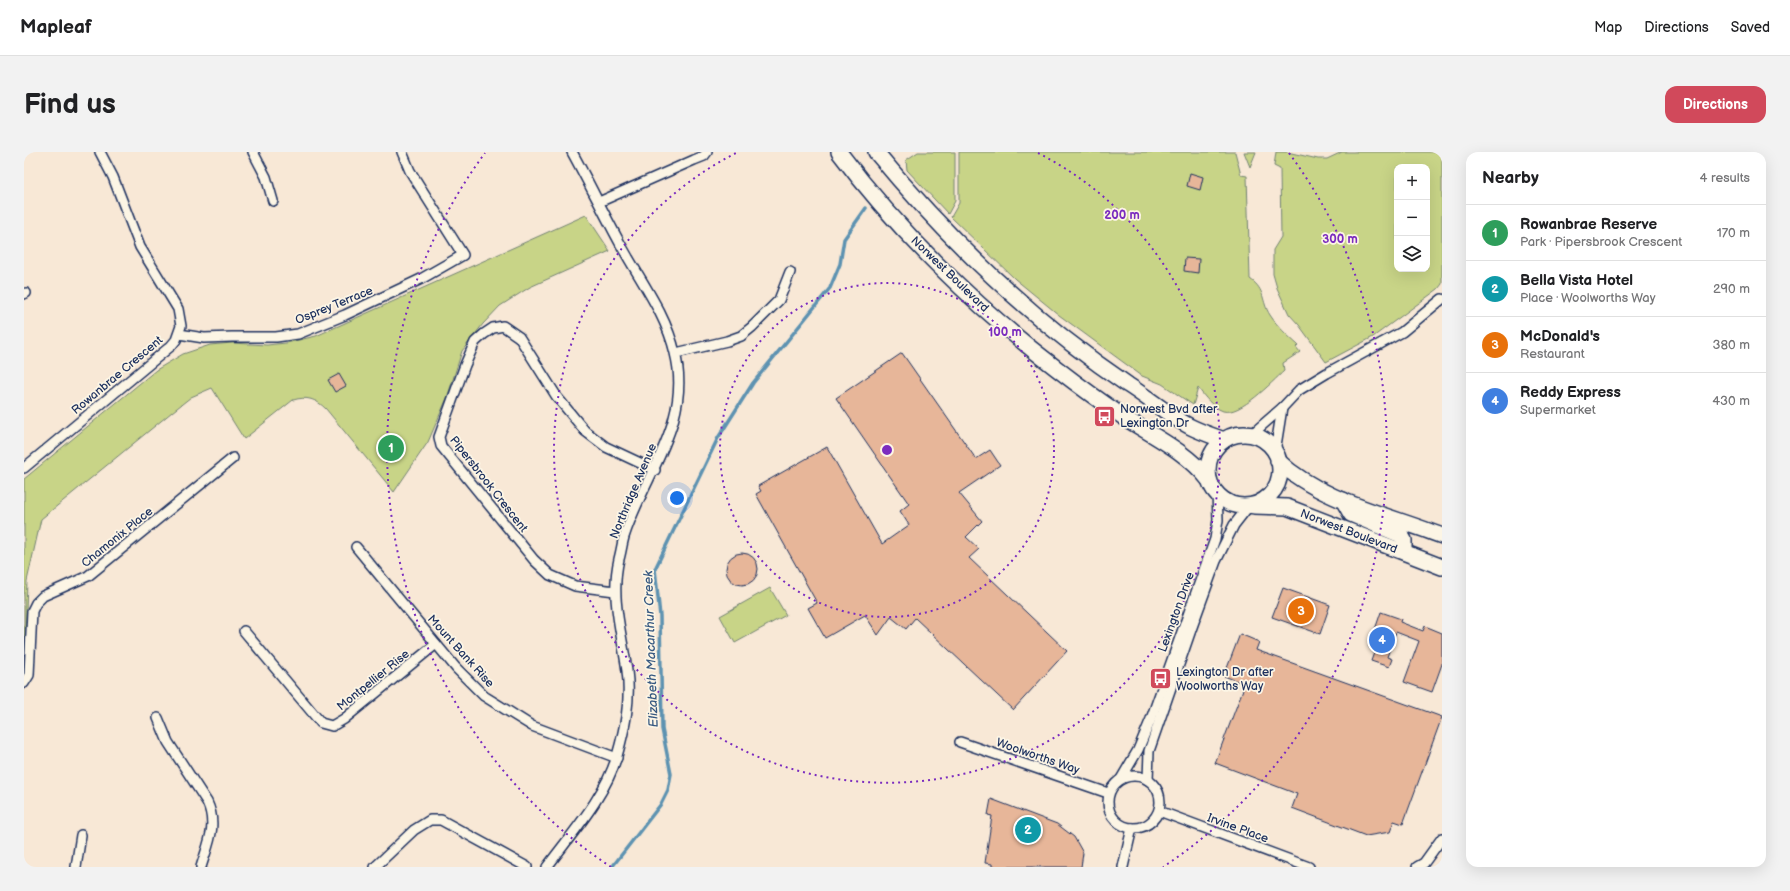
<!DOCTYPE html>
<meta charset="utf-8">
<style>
body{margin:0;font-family:"Balsamiq Sans",sans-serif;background:#f2f2f2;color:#202124}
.controls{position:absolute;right:12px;top:12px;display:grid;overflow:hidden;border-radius:8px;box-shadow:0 4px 16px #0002}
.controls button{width:36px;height:36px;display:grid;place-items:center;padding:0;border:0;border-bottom:1px solid #e0e0e0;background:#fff;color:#202124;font:20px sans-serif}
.you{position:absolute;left:653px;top:346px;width:14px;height:14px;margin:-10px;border:3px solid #fff;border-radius:50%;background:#1a73e8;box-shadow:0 0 0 6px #1a73e833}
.badge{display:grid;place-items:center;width:26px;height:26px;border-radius:50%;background:#d1495b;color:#fff;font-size:13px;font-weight:700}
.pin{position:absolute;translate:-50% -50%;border:2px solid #fff;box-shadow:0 1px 4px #0006}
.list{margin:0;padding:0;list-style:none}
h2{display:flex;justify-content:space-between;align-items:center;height:52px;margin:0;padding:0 16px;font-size:17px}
h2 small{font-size:13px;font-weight:400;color:#757577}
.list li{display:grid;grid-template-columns:26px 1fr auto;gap:12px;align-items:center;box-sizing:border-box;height:56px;padding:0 16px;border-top:1px solid #e0e0e0}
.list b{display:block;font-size:15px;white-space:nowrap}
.list p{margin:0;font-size:13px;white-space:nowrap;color:#757577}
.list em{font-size:13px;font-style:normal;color:#757577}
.icon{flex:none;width:22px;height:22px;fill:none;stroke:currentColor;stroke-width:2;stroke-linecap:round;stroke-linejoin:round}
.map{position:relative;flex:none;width:1418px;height:715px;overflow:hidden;border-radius:12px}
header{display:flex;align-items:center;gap:24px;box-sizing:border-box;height:56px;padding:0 20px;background:#fff;border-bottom:1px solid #e0e0e0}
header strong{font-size:19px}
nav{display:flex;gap:22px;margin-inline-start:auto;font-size:14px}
.intro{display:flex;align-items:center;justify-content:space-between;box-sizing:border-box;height:96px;padding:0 24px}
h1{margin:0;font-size:28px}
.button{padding:10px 18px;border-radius:12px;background:#d1495b;color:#fff;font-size:14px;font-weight:700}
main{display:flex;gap:24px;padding:0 24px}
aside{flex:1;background:#fff;border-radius:12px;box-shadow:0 4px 16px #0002}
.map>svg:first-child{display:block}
.green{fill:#c8d487;stroke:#728272;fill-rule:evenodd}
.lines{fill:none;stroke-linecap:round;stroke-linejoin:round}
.stream{stroke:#5d92b1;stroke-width:3.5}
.building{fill:#e7b699;stroke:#1b2f5e}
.street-casing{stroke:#1b2f5e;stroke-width:12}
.primary-casing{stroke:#1b2f5e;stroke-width:18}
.street{stroke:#fcf5e5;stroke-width:9}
.primary{stroke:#fcf5e5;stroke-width:15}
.ring{fill:none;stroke:#7b2cbf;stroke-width:2;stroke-dasharray:2 4}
.labels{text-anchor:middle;stroke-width:3.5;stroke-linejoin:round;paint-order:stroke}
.street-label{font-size:12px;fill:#1b2f5e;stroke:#fcf5e5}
.poi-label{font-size:12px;fill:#1b2f5e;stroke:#fcf5e5;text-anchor:start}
.water-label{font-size:13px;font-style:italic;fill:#365881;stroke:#fcf5e5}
.centre{fill:#7b2cbf;stroke:#fcf5e5;stroke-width:2}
.ring-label{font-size:12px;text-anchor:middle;font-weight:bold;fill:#7b2cbf;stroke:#fcf5e5;stroke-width:3.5;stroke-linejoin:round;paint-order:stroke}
</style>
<header>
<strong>Mapleaf</strong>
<nav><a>Map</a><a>Directions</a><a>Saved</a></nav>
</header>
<div class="intro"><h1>Find us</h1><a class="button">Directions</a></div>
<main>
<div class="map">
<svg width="1418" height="715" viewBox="0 0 1418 715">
<rect width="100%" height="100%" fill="#f8e8d6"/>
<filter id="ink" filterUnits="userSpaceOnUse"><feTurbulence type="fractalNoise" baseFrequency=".025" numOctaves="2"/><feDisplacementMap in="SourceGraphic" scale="8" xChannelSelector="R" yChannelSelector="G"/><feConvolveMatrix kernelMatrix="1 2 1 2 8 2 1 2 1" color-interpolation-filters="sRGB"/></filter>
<g filter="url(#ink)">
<!-- green -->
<g class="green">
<path d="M894,0h37v49l-7,13 -41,-44 -1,-10z"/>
<path d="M935,0h276l6,23 6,1 3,103c16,11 11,22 20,36 7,11 18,21 28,30l-2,2 4,5 -17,11 1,8c-12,11 -44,45 -61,40 -11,-4 -18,-14 -25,-23l-5,17 -31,-21 -20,-8 -83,-61 -44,-36 -64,-62 8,-14z"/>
<path d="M1220,0h12l-6,15z"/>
<path d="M1252,0h11l31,7h9l15,-7h100v132l-4,5 -65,48 -47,25 -27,-37 -10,-11 -12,-26 -4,-14v-24l8,-13 -1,-68 -6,-3zM1373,15h30v102h-30z"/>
<path d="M562,63l24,36 -80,36 -30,19 -17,18 -21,27 -15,47 -19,44 -34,50 -68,-83c-10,-10 -19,-13 -33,-9l-49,39 -32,-51 -21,9 -19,15 -131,107 -14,62 -3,92v-194l132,-109 27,-16 27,-9 22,-2 35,2 19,-2 30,-7z"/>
<path d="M746,436l16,27 -51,28 -15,-27z"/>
</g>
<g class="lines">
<!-- stream -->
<path class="stream" d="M588,715l49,-63 7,-14 3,-16 -9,-45 -2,-113 -5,-47 63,-131 35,-55 77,-95 10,-24 4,-25 22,-31"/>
</g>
<!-- building -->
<g class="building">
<path d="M1166,21l13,4 -3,13 -13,-4z"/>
<path d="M1161,106l14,1 -1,14 -14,-2z"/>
<path d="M878,201l74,106 14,-9 10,15 -41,28 23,28 -16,16 13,12 -10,9 98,93 -54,59 -98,-92 -9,11 -15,-12 -13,18 -13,-20 -40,23 -17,-30 9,-5 -61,-109 5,-3 -3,-5 69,-39 55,97 27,-19 -9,-14 9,-7 -73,-106z"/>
<path d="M315,222l7,12 -11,6 -7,-12z"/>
<circle cx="718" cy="417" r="16"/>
<path d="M1259,436l47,17 -10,29 -48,-17z"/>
<path d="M1357,460l20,7 -1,3 23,9 2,-5 17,7v31l-10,28 -28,-10 15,-41 -23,-9 -9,25 5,2 -3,8 -18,-6 4,-11 -6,-3z"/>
<path d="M1216,482l19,8 -3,8 186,67 -39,107 -9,-3 -4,11 -24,4 -74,-28 5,-14 -82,-31 30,-79 -21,-8z"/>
<path d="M967,647l66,25 17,13 9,16 -2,14h-89v-3l-7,-1 7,-47 -4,-1z"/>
</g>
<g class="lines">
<defs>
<g id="street">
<path d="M229,0l13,25 7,24"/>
<path d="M575,50l95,-42 10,-4 3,-4"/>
<path d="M0,142l2,-1"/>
<path d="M155,182l25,4 28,-1h44l22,-3 47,-19 76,-36 42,-24 -53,-84 -8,-19"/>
<path d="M652,201l51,-12 14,-5 11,-9 27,-27 11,-28"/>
<path d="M1227,283l31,-27 17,-18 28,-17 75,-41 40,-33"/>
<path d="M1251,300l7,-44"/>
<path d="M0,316l147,-122 5,-6 5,-14 -3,-17 -38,-62 -27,-70 -13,-25"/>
<path d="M332,395l100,121 28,28 48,30 85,32"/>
<path d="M591,439l-40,-5 -25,-11 -16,-15 -93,-114 -2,-9 26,-72 10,-23 9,-8 9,-6 10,-2 16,11 38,60 28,34 21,16 49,23"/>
<path d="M220,479l77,92 11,3 12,-7 92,-75"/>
<path d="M0,531l5,-8 3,-64 4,-8 7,-7 45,-20 145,-118"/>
<path d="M134,566l10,24 39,60c11,23 1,42 -6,65"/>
<path d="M936,590l148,51"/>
<circle cx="1110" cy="650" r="26"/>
<path d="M1097,627l17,-29 13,-31 64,-180 3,-19 -1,-28"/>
<path d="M1124,628l1,-29 43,-124 24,-66 18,-36 14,-18"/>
<path d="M1135,659l150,56"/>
<path d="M52,715l5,-32"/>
<path d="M351,715l39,-37 16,-10h11l86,47"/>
<path d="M523,715c25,-34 58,-70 70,-111 8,-28 14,-56 10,-85 -5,-38 -17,-73 -8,-112 2,-7 3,-15 5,-22 19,-61 69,-115 51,-184 -9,-39 -35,-73 -54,-108 -17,-31 -32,-62 -49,-93"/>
<path d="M1099,715l9,-39"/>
<path d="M1393,715l7,-4 18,-25"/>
</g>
<g id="primary">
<path d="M815,0c59,79 138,156 217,216 22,17 45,34 69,50 30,19 62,34 84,62"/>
<path d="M852,0c74,90 155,167 252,233 19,12 43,32 63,42 10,5 22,9 33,13"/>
<circle cx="1220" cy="318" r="36"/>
<path d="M1254,309c42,40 111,54 164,75"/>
<path d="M1319,348l8,14 50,21 3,5v12"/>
<path d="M1230,354l33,1 155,60"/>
</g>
</defs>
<!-- street casing -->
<use href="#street" class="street-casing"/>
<!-- primary casing -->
<use href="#primary" class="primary-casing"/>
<!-- street -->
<use href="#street" class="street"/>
<!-- primary -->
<use href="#primary" class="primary"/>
</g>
</g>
<!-- distance rings -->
<g class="ring">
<circle cx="863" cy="298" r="167"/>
<path d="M1014 1A333 333 0 1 1 712 1"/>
<path d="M587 715A500 500 0 0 1 461 1M1265 1A500 500 0 0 1 1139 715"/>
</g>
<!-- icons -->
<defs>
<symbol id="bus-square" viewBox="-11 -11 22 22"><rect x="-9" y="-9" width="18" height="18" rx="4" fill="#d1495b" stroke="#fcf5e5"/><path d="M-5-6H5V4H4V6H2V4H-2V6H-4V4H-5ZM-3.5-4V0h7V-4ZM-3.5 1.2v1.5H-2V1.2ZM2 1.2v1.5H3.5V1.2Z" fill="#fff"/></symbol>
</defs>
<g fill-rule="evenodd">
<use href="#bus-square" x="1068" y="252" width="25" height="25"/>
<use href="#bus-square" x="1124" y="514" width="25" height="25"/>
</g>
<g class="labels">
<!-- street labels -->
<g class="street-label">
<text transform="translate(926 122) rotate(44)" y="4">Norwest Boulevard</text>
<text transform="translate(310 153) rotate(-22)" y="4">Osprey Terrace</text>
<text transform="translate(93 223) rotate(-40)" y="4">Rowanbrae Crescent</text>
<text transform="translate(465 332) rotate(52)" y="4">Pipersbrook Crescent</text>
<text transform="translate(609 339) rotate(-67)" y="4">Northridge Avenue</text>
<text transform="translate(1325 379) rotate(21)" y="4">Norwest Boulevard</text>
<text transform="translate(93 385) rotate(-39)" y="4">Chamonix Place</text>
<text transform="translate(1152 460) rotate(-70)" y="4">Lexington Drive</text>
<text transform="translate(437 499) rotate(48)" y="4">Mount Bank Rise</text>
<text transform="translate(349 528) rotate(-39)" y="4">Montpellier Rise</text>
<text transform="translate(1014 604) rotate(19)" y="4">Woolworths Way</text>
<text transform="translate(1214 676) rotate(20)" y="4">Irvine Place</text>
</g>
<!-- poi labels -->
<g class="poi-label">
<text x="1096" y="261">Norwest Bvd after<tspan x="1096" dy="14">Lexington Dr</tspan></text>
<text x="1152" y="524">Lexington Dr after<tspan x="1152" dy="14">Woolworths Way</tspan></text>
</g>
<!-- water labels -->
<g class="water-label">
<text transform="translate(626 497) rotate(-92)" y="5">Elizabeth Macarthur Creek</text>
</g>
</g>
<circle cx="863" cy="298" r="6" class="centre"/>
<g class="ring-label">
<text x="1098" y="67">200 m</text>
<text x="1316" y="91">300 m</text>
<text x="981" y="184">100 m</text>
</g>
</svg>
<div class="controls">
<button>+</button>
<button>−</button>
<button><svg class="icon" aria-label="layers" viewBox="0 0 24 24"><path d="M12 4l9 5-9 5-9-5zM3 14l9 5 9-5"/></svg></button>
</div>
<div class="you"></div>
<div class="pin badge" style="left:367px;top:296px;background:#2e9e5b">1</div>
<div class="pin badge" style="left:1004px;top:678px;background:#0f9aa8">2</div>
<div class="pin badge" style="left:1277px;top:459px;background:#e8710a">3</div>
<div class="pin badge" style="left:1358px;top:488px;background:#3f7fe0">4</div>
</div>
<aside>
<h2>Nearby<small>4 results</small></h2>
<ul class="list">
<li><span class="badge" style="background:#2e9e5b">1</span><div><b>Rowanbrae Reserve</b><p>Park · Pipersbrook Crescent</p></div><em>170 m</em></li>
<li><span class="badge" style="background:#0f9aa8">2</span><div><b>Bella Vista Hotel</b><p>Place · Woolworths Way</p></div><em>290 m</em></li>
<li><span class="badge" style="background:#e8710a">3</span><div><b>McDonald's</b><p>Restaurant</p></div><em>380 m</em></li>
<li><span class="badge" style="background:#3f7fe0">4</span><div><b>Reddy Express</b><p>Supermarket</p></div><em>430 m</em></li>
</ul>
</aside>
</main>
